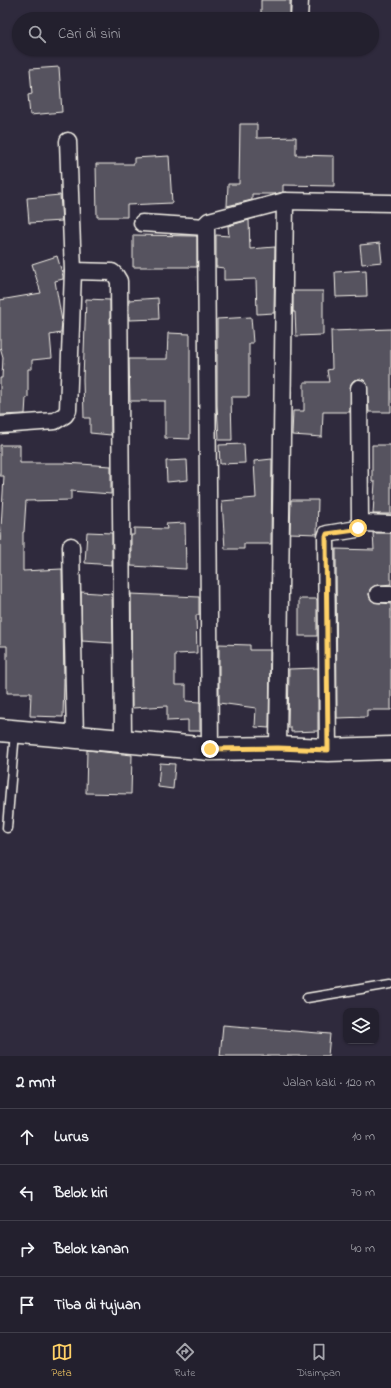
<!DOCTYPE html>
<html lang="id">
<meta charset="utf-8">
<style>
body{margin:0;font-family:"Indie Flower",sans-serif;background:#2b2836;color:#f1f3f6}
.controls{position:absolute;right:12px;bottom:12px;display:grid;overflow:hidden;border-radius:8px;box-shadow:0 1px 3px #0004}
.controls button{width:36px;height:36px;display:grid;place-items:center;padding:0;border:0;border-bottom:1px solid #403e4a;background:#23202e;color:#f1f3f6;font:20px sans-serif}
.stop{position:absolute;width:12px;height:12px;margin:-9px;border:3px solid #ffd166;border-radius:50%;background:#fff}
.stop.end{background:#ffd166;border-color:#fff;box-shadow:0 1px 4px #0008}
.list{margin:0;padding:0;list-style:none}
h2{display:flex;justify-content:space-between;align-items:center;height:52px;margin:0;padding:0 16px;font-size:17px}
h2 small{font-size:13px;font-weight:400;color:#a3a3aa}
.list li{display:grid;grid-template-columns:26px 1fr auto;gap:12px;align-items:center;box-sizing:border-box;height:56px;padding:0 16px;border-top:1px solid #403e4a}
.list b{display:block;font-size:15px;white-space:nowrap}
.list em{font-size:13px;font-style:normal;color:#a3a3aa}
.icon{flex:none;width:22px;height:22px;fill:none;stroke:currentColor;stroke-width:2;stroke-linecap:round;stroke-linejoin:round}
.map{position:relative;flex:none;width:391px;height:1056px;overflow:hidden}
.search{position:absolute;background:#23202e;box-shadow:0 1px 3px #0004;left:12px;right:12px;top:12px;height:44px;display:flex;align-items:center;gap:10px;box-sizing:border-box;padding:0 14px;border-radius:22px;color:#a3a3aa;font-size:15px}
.sheet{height:276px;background:#23202e}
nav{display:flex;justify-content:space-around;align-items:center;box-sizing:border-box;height:56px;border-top:1px solid #403e4a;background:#23202e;font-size:11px;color:#a3a3aa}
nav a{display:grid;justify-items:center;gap:2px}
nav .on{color:#ffd166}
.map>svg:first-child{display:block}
.building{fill:#56525f;stroke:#f4f1e8}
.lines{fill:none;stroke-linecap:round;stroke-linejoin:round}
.lane-casing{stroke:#f4f1e8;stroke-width:11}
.street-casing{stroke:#f4f1e8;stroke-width:19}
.secondary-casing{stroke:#f4f1e8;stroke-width:25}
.lane{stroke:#2f2a3d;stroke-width:8}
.street{stroke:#2f2a3d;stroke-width:16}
.secondary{stroke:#2f2a3d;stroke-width:22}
.route{stroke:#ffd166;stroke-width:5}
</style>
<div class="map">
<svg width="391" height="1056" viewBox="0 0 391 1056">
<rect width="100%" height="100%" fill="#2f2a3d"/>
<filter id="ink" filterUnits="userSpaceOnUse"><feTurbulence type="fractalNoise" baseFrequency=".025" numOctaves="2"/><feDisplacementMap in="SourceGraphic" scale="8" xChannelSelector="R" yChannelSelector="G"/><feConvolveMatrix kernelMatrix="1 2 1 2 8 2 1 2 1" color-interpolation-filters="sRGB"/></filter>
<g filter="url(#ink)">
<!-- building -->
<g class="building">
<rect x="261" y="0" width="29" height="19"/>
<path d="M59,67l3,45 -32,3 -2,-20 4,-1 -2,-25z"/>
<path d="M240,124h17v14l39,-1v18l38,1v30l-51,-1v7l-8,2h-23v6l-25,6 1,-22h11z"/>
<path d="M169,156l3,47 -45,2v12h-30l-1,-53h38v-6z"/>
<path d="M60,195l2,26 -33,2 -2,-25z"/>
<path d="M249,220l1,29 25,-2 -1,66 -17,1 -1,-35 -32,1v-12l-8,-1v-32l13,1 -1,-10z"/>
<path d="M133,235l64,1v31h-64z"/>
<path d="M380,243l2,19 -20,2 -2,-19z"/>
<path d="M57,256l6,20v3l-8,2 7,40 -1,12 -11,2 2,23 -20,2v9h-4v29h-2l-1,16 -25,1v-37h2l1,-21 -3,-10v-47l41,-7 -9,-29z"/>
<path d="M366,270l1,26 -31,1 -1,-25z"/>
<path d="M293,291h30v44l-27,1 -1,-24h-2z"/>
<path d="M158,298l1,21 -30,1v-20z"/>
<path d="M86,299l24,1 1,135 -21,-2v-15h-6l-1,-39z"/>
<path d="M251,317l2,26h-4v54h-18l1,43h-13l-2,-35v-86z"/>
<path d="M391,329v83h-22l-2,-28 -3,-4 -5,-1 -5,1 -3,4 -1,28h-27l-1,25 -30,-2 1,-24h11v-29h25l-2,-12 5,-1 -1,-38z"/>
<path d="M168,333l22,1v105l-25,-1v-37h-35l-1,-42h38z"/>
<path d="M244,444l1,19 -25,1 -1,-19z"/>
<path d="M0,445h20v18h45l46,3v28l-40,-3v9l-45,1 -2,31h-1v39l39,-2 2,112 -1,36 -33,-1 1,-23h-24v-47h-7v-100l4,-70h-4z"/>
<path d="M372,445h19v69h-18l2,-32h-3z"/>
<path d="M272,459l-1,85h-27v5h-19l-3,-48 34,-3 -2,-37z"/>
<path d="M187,460l1,20 -21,2 -1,-21z"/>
<path d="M291,500h27l-1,34 -27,-1z"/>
<path d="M185,523l1,46 -55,-3v-31h3v-7l33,1 -1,-5z"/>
<path d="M87,532l25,1v32l-27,-2z"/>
<path d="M373,533h18v51l-17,2 -4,3 -1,5 1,4 4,4 17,2v106h-24v7l-30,1 -1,-169 38,1z"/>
<path d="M81,592l31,2 1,49 -31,-2z"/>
<path d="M131,594l68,3v18h-3l1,38 -22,1v31h11v16l14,1v29h-12v-11l-21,1v-15l-35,2z"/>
<rect x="299" y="599" width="18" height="37"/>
<path d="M219,644l31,1v5h20l-1,78 -14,-1 1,-19 -37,-5z"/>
<path d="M318,668v63l-27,1v-4h-3l1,-59z"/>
<path d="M87,750l45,5 -1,39 -45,-1z"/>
<path d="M160,763l15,1 -2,25 -15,-2z"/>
<path d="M223,1025l107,9 -2,22h-108z"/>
</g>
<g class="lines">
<defs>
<g id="lane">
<path d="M7,828l8,-96"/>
<path d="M307,998l84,-14"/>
</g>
<g id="street">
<path d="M299,19l1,-19"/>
<path d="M142,223l64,4"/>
<path d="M73,271l39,1 4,4 3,5 4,459"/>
<path d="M0,425l55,-4 10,-6 3,-5 5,-139 -5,-130"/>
<path d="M360,523l31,1"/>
<path d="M71,546l4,192"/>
<path d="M378,594h13"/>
<path d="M278,748l7,-547"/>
<path d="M210,749l-4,-525 3,-3 76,-20 106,2"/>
<path d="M328,750l-2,-213 1,-3 30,-5 3,-6 -1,-135"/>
</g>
<path id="secondary" d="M0,730l210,19 68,-1 50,2 63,-2"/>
</defs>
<!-- lane casing -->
<use href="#lane" class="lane-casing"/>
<!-- street casing -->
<use href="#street" class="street-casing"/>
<!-- secondary casing -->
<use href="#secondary" class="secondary-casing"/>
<!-- lane -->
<use href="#lane" class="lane"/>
<!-- street -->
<use href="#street" class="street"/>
<!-- secondary -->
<use href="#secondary" class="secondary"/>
</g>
</g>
<g class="lines" filter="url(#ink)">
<!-- route -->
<path class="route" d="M210,749l68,-1 50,2 -2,-213 1,-3 28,-4 3,-2"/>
</g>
</svg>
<div class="controls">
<button><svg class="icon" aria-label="layers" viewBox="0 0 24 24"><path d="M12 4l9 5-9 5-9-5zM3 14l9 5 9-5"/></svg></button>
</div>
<div class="stop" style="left:358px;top:528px"></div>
<div class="stop end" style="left:210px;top:749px"></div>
<div class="search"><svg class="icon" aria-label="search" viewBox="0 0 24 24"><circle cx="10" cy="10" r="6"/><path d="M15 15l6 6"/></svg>Cari di sini</div>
</div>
<section class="sheet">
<h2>2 mnt<small>Jalan kaki · 120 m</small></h2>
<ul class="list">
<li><svg class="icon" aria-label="ahead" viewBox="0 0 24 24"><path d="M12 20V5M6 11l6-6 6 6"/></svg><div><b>Lurus</b></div><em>10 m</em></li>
<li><svg class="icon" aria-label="left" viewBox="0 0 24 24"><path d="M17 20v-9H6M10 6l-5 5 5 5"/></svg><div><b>Belok kiri</b></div><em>70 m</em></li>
<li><svg class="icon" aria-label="right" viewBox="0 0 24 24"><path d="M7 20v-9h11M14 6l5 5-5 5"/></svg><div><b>Belok kanan</b></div><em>40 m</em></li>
<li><svg class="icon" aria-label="arrive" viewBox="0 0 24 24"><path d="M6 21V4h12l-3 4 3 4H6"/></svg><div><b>Tiba di tujuan</b></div></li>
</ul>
</section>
<nav>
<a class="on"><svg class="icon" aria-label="map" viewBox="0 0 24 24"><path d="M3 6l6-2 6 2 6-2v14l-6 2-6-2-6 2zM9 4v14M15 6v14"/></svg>Peta</a>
<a><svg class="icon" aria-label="directions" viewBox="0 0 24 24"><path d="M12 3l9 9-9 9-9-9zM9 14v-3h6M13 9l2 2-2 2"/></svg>Rute</a>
<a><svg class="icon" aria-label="saved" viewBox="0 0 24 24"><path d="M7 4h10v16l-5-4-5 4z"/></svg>Disimpan</a>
</nav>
